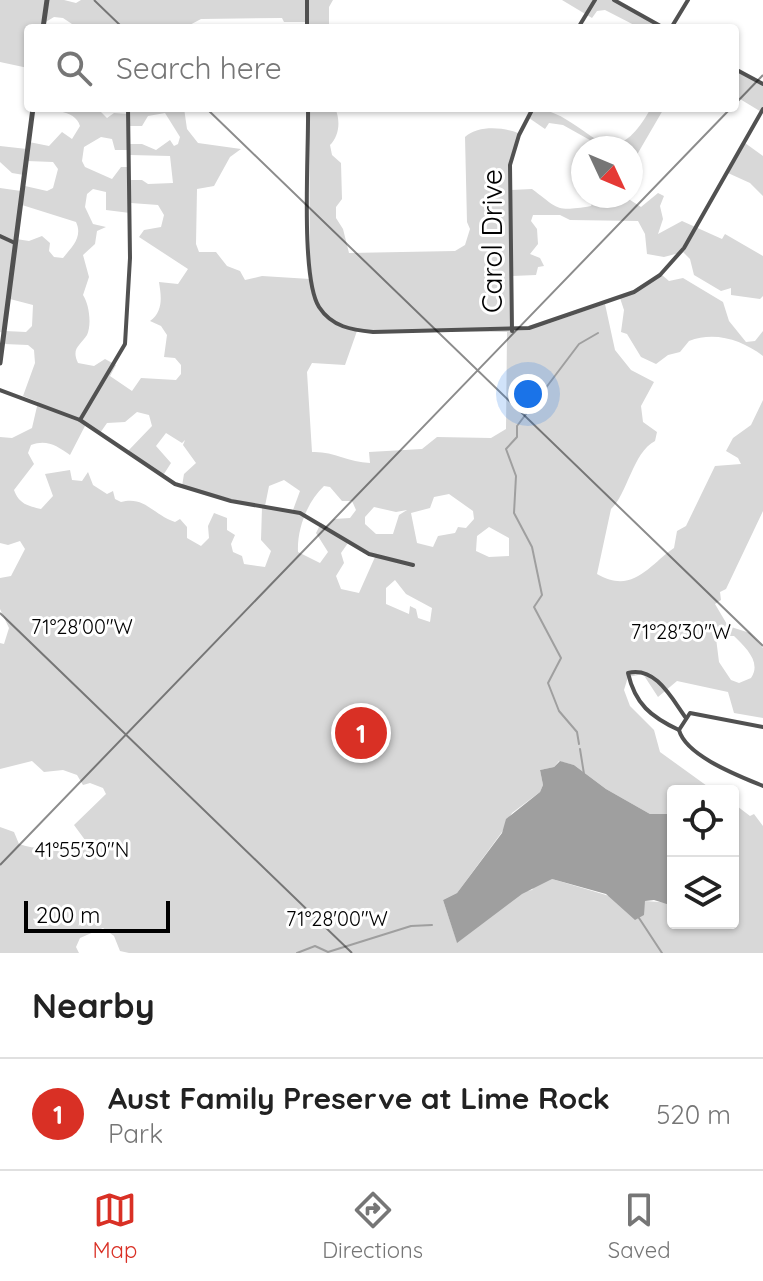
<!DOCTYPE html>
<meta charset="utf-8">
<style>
body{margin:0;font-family:Quicksand,sans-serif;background:#f2f2f2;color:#222}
.controls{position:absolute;right:24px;bottom:24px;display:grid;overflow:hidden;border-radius:8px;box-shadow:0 2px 6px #0004}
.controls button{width:72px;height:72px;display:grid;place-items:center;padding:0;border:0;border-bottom:2px solid #e0e0e0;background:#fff;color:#222;font:40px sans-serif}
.compass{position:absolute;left:571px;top:136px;width:72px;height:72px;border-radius:50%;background:#fff;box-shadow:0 2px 6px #0004;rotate:134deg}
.scale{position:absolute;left:24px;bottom:20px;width:146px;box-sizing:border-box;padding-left:8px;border:4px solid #000;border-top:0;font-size:22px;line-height:28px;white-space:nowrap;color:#000;-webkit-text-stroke:6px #fff;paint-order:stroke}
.you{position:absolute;left:528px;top:394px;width:28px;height:28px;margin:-20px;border:6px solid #fff;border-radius:50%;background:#1a73e8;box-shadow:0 0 0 12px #1a73e833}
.badge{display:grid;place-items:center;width:52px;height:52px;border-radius:50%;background:#d93025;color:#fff;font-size:26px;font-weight:700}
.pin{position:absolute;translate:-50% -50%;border:4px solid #fff;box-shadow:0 2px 8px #0006}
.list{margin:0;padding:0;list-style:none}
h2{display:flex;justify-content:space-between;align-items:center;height:104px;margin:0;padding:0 32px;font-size:34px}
h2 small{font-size:26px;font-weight:400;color:#767676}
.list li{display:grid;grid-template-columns:52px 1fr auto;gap:24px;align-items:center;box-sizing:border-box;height:112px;padding:0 32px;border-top:2px solid #e0e0e0}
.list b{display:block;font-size:30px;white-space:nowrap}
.list p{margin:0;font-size:26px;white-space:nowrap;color:#767676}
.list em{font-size:26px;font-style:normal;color:#767676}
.icon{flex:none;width:44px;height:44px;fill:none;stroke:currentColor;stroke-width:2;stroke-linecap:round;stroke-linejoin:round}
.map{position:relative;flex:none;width:763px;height:953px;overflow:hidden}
.search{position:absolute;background:#fff;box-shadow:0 2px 6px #0004;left:24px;right:24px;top:24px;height:88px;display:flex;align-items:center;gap:20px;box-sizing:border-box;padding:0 28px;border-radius:8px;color:#767676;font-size:30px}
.sheet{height:216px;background:#fff}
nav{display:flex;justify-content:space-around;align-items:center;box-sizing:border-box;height:112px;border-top:2px solid #e0e0e0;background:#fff;font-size:22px;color:#767676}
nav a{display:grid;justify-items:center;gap:4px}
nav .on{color:#d93025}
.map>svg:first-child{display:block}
.green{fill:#d8d8d8;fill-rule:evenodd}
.water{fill:#9f9f9f}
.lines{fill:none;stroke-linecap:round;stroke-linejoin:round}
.stream{stroke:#9f9f9f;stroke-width:2}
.minor{stroke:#515151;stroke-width:4}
.tertiary{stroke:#515151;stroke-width:5}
.ticks{fill:none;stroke:#000;stroke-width:2;stroke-opacity:0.45}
.labels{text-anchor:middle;stroke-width:6;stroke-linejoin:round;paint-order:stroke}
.street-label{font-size:28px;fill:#000;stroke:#fff}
.ticks-label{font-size:20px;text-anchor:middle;fill:#000;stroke:#fff;stroke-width:6;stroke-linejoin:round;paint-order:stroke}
</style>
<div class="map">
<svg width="763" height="953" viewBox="0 0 763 953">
<rect width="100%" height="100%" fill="#fff"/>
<!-- green -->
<g class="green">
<path d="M0,0h64l12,3 5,-3h252l-4,7v21h-21l-1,-6h-23l-2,-4 -81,1 -17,9h-106l-15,-10 -9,-1 -10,6v5h-16v40l-28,-6z"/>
<path d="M562,0h52l50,28h-24l-35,-18 -8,1 -5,7z"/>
<path d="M735,68l28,16v29l-28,-17z"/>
<path d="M33,108h64l10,10 7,-5 14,1 1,-6h55l3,21 11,14 43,6 -11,8 -16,29 -17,3 -1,55 3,8h17l11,14 13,5 5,9 17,-4 48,3 -1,-171h26c6,13 4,28 -5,37l2,10 9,8 1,36 -6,8v11l7,11 6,24 106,-2 10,-6 5,-16 -3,-7 -2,-85c13,-12 38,-10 53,-4l-7,32v25l21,-1c27,20 23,23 59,17l4,-10h29l17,11 17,-14 6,3 -4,10 3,13 -5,15 24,-13 40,18 3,-5 38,22v40l-3,3 -29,-4v-7l-10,3 -27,-16 -4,-16 -7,-7 -19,5 -17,-3 -2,-20 -7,-13 -68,-1 -10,-5h-27l-2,6 6,8 1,15 -8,10 10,4 4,8 -6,1 -2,8 -24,1 1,54 34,-6 58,-20 10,46 16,20 23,12 -13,24 2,16 14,10 -2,9c-22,11 -28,54 -44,68l-14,65c36,21 52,-9 77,-26l3,-17 9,-5 29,-60 26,-2 -3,-6 -12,-7 7,-13 18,-13 12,-25v111l-37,78 -6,3 1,8 -6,4 13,22 22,7 13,15v70l-29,-5 -6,-21 -51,-11 -19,16 -15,-23 -15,3 -4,13 6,16 24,24 6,22 54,39h-41v23h-23l-44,-25 -32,-24 -15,-4 -5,6 -14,3 3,15 -3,7 -28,21 -10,19 -45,61 -14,7 14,42 64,-50 11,-2 10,-14 101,30 2,-5 28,2v20h60v-120l17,13 4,-2 9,12v127h-634l-9,-2 -6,-15 -11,-8 -23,10 -4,9 3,6h-79v-126l14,5 5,12c18,7 48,5 66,-4l-11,-15 32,-31 -3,-6 -13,-5 -7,2 -6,-10 -14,-5 -19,2 -12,-11 -32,8v-126l4,1 5,-16 -9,-19v-31l11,-2 14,-27 -5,-8 -12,4 -8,-2v-106l12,1 20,-10 6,-26 -15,-6 12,-33 -1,-13 -6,-5 -24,-1v-11l-4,-1v-144l21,3 4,-5 22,5 6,-3 5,-19 -5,-7 -26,-1 -3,14 -12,-2 -12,-11v-16l27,3 2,-7 20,4 13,-14 10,7 8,-13c-5,-18 -32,-15 -47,-18zM165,113l15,24 -2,7 -4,2 -4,-6 -14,10 -14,-6h-13v-18h13l6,-10zM101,137l11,2 3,11h13l2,5 40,1 3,27 -25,1 -6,-4h-12l-1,-13h-8l-9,12 -27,-12 -3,-6 2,-14zM93,189l13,3v18l24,3 1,-10 27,2 6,10 -3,12 -17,3 -5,7 49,32 -10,15 -19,-2c2,13 5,29 -9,39l11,5 6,9 -3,22 11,1 6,7v9l-5,6 -35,-2 -9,13 -22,-15 6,-11 -11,-6 -11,7 -16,-3c-7,-15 2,-17 9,-28 5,-11 2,-31 -4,-40l6,-18 -6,-22 12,-11 2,-13 9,-4 -13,-3 -8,-17 2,-13zM22,205l54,17c7,15 -4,25 -13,36l-9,-1 -5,-6 1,-8 -8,-7 -13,5 -13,-2zM10,299l23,6 -1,21 -6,6 -21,-1zM357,331l150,1 -1,97 -15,9 -54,-1 -15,12 -53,3 1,11c-22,-1 -37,-12 -58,-11l-5,-80 5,-9 33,2zM137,412l12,3 3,11 -25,26 35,25 9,-14 -15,-17 10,-13 16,10 3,-3 -2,5 13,18 -12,11 -2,12 80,21 -1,33 10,11 -6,16 -21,-3 -2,-8 -9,-4 -2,-8 4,-9 -8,-5v-12l-13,-5 -6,13 1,12 -8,8 -14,-8v-11l-7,-8 -5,3c-23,-8 -30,-26 -54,-20l-6,-3 -2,-8 -6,3 -14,-9 -5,-13 -6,9 -10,-1 -2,-10 -25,4 8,22 -12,13c-13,-3 -22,-5 -27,-19l20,-26 -6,-11 3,-8c16,-6 26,1 39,10l16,-31 14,9 7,-10 18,-1zM284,480l16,11 -7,19 -28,-4 4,-20zM324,486l6,1 12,14h10l4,9 -6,8 -16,1 -8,7 -5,-3 -5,10 12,19 -8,11 -22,-11c-1,-23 9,-50 26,-66zM449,494l24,17 1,8 -8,9 -8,-1 -3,6 -17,3 -5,11 -16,-4 -6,-30 19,-5 4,-11zM374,507l22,5 11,-2 -8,5 -6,19h-17l-11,-10v-7zM489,527l20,11v18l-20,1 -13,-6 1,-15zM348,543l27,14 -16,36 -18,-4 -5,-13 8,-13 -3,-10zM395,580l11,14 26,14 -2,14 -12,-4 -2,-9 -6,-3 -1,8 -23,-10v-16zM722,636h12c11,11 28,26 17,42l-12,5 -8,-3 -12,-18 -3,-24z"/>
<path d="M529,108c58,0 77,81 122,0l12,2 -32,55v-17h-27l-41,-23 -14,-2 -4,6 -16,-11 3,-7z"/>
<path d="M745,143l18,13v40l-13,-13 -22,-10z"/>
<path d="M662,275l7,6 14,-3 40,24 6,19 17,21 9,-1 8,-10v25c-21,-16 -48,-25 -74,-15l-9,11 -12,3 -12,9 -15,-7 -14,-23 -6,-2 3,-22 -4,-12z"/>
</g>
<!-- water -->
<path class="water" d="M560,761l14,4 32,24 44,25h23v92l-19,-6 -9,1 -1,14 -9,5 -29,-26 -54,-15 -30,15 -65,49 -14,-43 14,-7 45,-60 4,-14 34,-27 3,-7 -3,-15 14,-3z"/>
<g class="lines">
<!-- stream -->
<g class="stream">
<path d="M579,744l-2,-12 -18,-21 -11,-28 13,-25 -27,-51 8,-12 -10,-48 -18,-34 2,-37 -10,-27 11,-12v-11l62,-82 19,-11"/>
<path d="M580,749l4,25"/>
<path d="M639,918l23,35"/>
<path d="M297,953l18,-7 13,6 83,-26 21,-1"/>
</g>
<!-- minor -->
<g class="minor">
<path d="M307,0v28"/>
<path d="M614,0l50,28"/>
<path d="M578,28l17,-28"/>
<path d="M671,28l17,-28"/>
<path d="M735,69l28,15"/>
<path d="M308,108c1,41 -8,169 11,199 13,20 33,23 54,25l156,-4 105,-36 26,-17 24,-27 79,-139"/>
<path d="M0,236l15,7"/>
<path d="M512,331l-2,-166 9,-30 14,-27"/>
<path d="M0,390l80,30 95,64 56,17 69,12 69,41 44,11"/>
<path d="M80,420l45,-76 5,-86 -2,-150"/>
<path d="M763,727l-73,-14 -11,17c7,26 60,46 84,56"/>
<path d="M679,730c-28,-13 -44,-26 -51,-57 28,-7 44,26 58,45"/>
</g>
<!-- tertiary -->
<g class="tertiary">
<path d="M43,28l4,-28"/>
<path d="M0,363l33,-255"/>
</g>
</g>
<!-- ticks -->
<path class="ticks" d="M94,0l29,28M735,104l28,-29M206,108l557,538M0,613l352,340M0,865l731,-757"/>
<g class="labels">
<!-- street labels -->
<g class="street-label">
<text transform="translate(492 241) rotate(-90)" y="10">Carol Drive</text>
</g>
</g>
<g class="ticks-label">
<text x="82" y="634">71°28'00"W</text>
<text x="681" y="639">71°28'30"W</text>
<text x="82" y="857">41°55'30"N</text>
<text x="337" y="926">71°28'00"W</text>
</g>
</svg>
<div class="controls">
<button><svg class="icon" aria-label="locate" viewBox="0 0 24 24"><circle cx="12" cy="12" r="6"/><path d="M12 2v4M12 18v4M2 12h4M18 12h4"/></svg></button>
<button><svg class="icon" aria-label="layers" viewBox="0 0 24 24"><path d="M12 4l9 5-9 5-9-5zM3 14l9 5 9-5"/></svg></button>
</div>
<svg class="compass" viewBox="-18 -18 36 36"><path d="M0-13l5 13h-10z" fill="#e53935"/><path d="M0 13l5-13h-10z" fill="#767676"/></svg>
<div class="scale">200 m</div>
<div class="you"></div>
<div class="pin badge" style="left:361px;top:733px">1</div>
<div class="search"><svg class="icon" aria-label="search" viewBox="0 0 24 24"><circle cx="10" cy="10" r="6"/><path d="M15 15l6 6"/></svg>Search here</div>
</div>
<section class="sheet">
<h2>Nearby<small></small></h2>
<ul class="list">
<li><span class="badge">1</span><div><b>Aust Family Preserve at Lime Rock</b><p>Park</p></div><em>520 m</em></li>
</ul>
</section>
<nav>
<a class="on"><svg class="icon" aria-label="map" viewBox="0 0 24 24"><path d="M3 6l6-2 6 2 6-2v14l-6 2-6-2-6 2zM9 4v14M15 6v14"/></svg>Map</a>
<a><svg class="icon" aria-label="directions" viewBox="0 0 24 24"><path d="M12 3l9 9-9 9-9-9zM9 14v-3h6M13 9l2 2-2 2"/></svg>Directions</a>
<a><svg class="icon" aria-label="saved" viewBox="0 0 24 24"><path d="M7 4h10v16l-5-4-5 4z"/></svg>Saved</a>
</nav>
